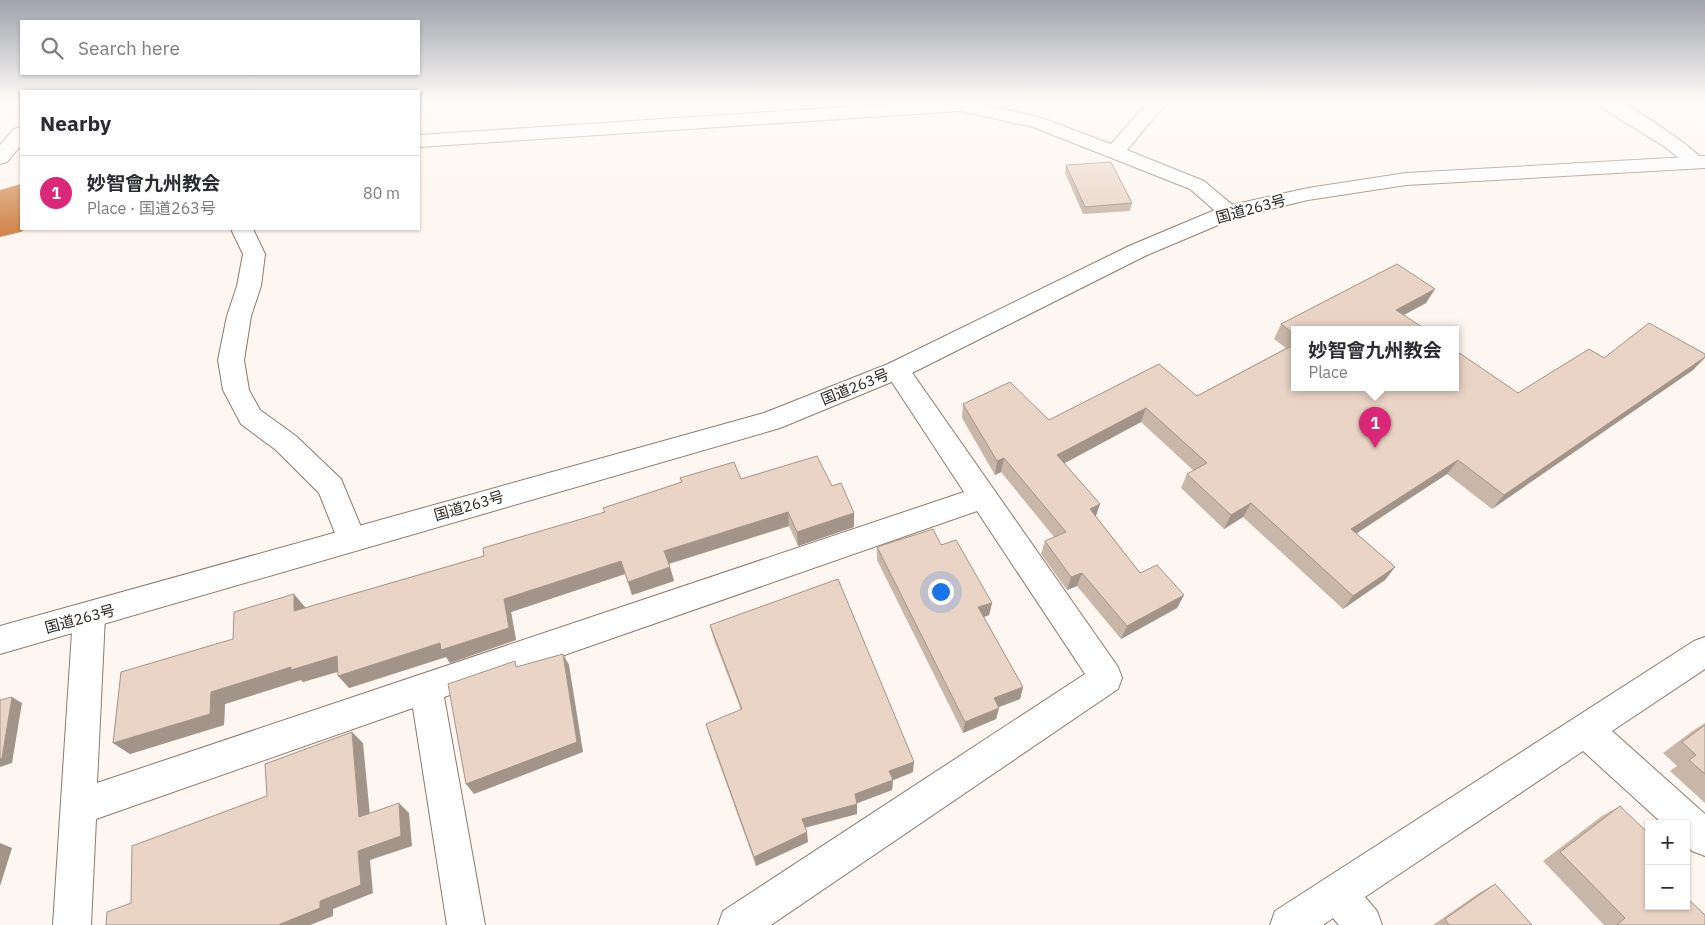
<!DOCTYPE html>
<meta charset="utf-8">
<style>
body{margin:0;font-family:"IBM Plex Sans","Noto Sans JP",sans-serif;background:#f7f7f7;color:#2b2b33}
.controls{position:absolute;right:15px;bottom:15px;display:grid;overflow:hidden;border-radius:0px;box-shadow:0 1px 4px #0004}
.controls button{width:45px;height:45px;display:grid;place-items:center;padding:0;border:0;border-bottom:1px solid #e1e1e2;background:#fff;color:#2b2b33;font:25px sans-serif}
.you{position:absolute;left:940px;top:591px;width:18px;height:18px;margin:-12px;border:4px solid #fff;border-radius:50%;background:#1a73e8;box-shadow:0 0 0 8px #1a73e833}
.badge{display:grid;place-items:center;width:32px;height:32px;border-radius:50%;background:#db2777;color:#fff;font-size:16px;font-weight:700}
.pin{position:absolute;translate:-50% -41px;filter:drop-shadow(0 1px 2px #0008)}
.pin::after{content:'';position:absolute;top:26px;width:18px;height:15px;background:inherit;clip-path:polygon(0 0,100% 0,50% 100%)}
.popup{position:absolute;left:1291px;top:326px;width:168px;height:65px;box-sizing:border-box;display:grid;place-content:center;border-radius:0px;background:#fff;filter:drop-shadow(0 1px 4px #0005);font-size:16px;white-space:nowrap;color:#7c7c81}
.popup b{font-size:19px;color:#2b2b33}
.popup::after{content:'';position:absolute;left:50%;top:100%;margin-left:-10px;border:10px solid transparent;border-top-color:#fff}
.list{margin:0;padding:0;list-style:none}
h2{display:flex;justify-content:space-between;align-items:center;height:65px;margin:0;padding:0 20px;font-size:21px}
h2 small{font-size:16px;font-weight:400;color:#7c7c81}
.list li{display:grid;grid-template-columns:32px 1fr auto;gap:15px;align-items:center;box-sizing:border-box;height:75px;padding:0 20px;border-top:1px solid #e1e1e2}
.list b{display:block;font-size:19px;white-space:nowrap}
.list p{margin:0;font-size:16px;white-space:nowrap;color:#7c7c81}
.list em{font-size:16px;font-style:normal;color:#7c7c81}
.icon{flex:none;width:28px;height:28px;fill:none;stroke:currentColor;stroke-width:2;stroke-linecap:round;stroke-linejoin:round}
.map{position:relative;flex:none;width:1705px;height:925px;overflow:hidden}
.search{position:absolute;background:#fff;box-shadow:0 1px 4px #0004;left:20px;top:20px;width:400px;height:55px;display:flex;align-items:center;gap:12px;box-sizing:border-box;padding:0 18px;border-radius:0px;color:#7c7c81;font-size:19px}
.panel{position:absolute;background:#fff;box-shadow:0 1px 4px #0004;left:20px;top:90px;width:400px;height:140px;border-radius:0px}
.map>svg:first-child{display:block}
.lines{fill:none;stroke-linecap:round;stroke-linejoin:round}
.river{fill:#d18950;fill-rule:evenodd}
.minor-casing{stroke:#8d7a6d;stroke-width:2}
.trunk-casing{stroke:#8d7a6d;stroke-width:2}
.minor{fill:#fff;fill-rule:evenodd}
.trunk{fill:#fff;fill-rule:evenodd}
.wall{fill:#c8b6a9}
.shaded-wall{fill:#a3948a}
.building{fill:#e9d4c5;stroke:#a3948a}
.labels{text-anchor:middle;stroke-width:4;stroke-linejoin:round;paint-order:stroke}
.street-label{font-size:15px;fill:#2f2722;stroke:#fff}
</style>
<div class="map">
<svg width="1705" height="925" viewBox="0 0 1705 925">
<rect width="100%" height="100%" fill="#fef6f0"/>
<g class="lines">
<!-- river -->
<path class="river" d="M21,184v45h4l-4,3 -21,5v-47z"/>
<defs>
<g id="minor">
<path d="M937,101h30l72,16 72,27 38,-43h19l-41,49 77,31 37,31 -3,5 -8,2 -8,-2 -32,-28 -157,-62 -73,-16 -541,36v-12z"/>
<path d="M1595,101c6,0 17,-2 23,0 13,5 86,52 87,63l-2,2 -7,2 -7,-2 -24,-19 -68,-42z"/>
<path d="M21,127v18l-14,17 -7,2v-19l14,-16z"/>
<path d="M231,229h22l12,25 -4,32 -10,30 -7,44 5,30 11,20 36,26 45,43 25,60 -5,9 -10,3 -10,-3 -22,-55 -43,-43 -35,-26 -18,-34 -5,-30 9,-44 10,-30 6,-32z"/>
<path d="M897,361l9,3 212,303 4,11 -4,11 -347,236h-53l5,-14 362,-237 -108,-163 -533,186 41,228h-38l-34,-217 -317,111 -5,106h-38l20,-309 5,-10 11,-4 11,4 5,10 -8,167 867,-291 -80,-122 4,-6z"/>
<path d="M1705,637v32l-93,62 93,83v42l-13,-5 -6,-6v-21h-23l-80,-73 -218,146 12,14 5,14h-43l-6,-7 -10,7h-53l5,-14 419,-270z"/>
</g>
<path id="trunk" d="M1705,156v12l-299,17 -98,15 -71,17 -92,39 -239,120 -126,52 -780,226v-28l764,-213 124,-49 241,-118 93,-39 86,-19 98,-15z"/>
</defs>
<!-- minor casing -->
<use href="#minor" class="minor-casing"/>
<!-- trunk casing -->
<use href="#trunk" class="trunk-casing"/>
<!-- minor -->
<use href="#minor" class="minor"/>
<!-- trunk -->
<use href="#trunk" class="trunk"/>
</g>
<!-- wall -->
<g class="wall">
<path d="M1066,165l66,38 -2,8 -47,3 -18,-41z"/>
<path d="M1426,303l-22,12 -109,14v58l223,6 86,-35 101,-4v4l-12,12 -201,139 -45,-35 -91,59 39,34 -10,13 -42,29 -100,-92 -19,12 -43,-41 6,-14 7,-3 -53,-49 -77,41 36,41 -4,12 44,57 44,22 -7,13 -56,31 -44,-53 -10,4 -26,-36 4,-13 9,-4 -53,-65 -6,3 -33,-57 1,-14 86,16 148,-24 89,-48 -12,-9 7,-15z"/>
<path d="M680,478l61,1 91,7 22,41 -56,19 -9,-20 -120,38 5,17 -42,14 -7,-21 -114,38 5,28 -66,23 -4,-6 -97,31 -11,-17 -35,11 -2,-2 -76,24 -1,21 -94,29 -17,-11 120,-104 72,-32v1l179,-52 121,-44 76,-30z"/>
<path d="M941,545l51,58 -3,12 -5,2 39,70 -3,12 -21,8v1l-3,11 -33,14 -86,-173v-13z"/>
<path d="M710,625l203,147 -20,8 -1,10 -35,13v11l-52,14 3,14 -52,24 -47,-131 -3,-11 35,-14 -28,-73z"/>
<path d="M1705,723v80l-35,-32 7,-5 -14,-13 31,-23z"/>
<path d="M1620,806l29,100 56,19h-101l-61,-64 59,-45z"/>
<path d="M1495,884l37,41h-99l46,-32z"/>
</g>
<!-- shaded-wall -->
<g class="shaded-wall">
<path d="M1435,289l-9,14 -39,21 9,-14z"/>
<path d="M1705,357l-12,13 -201,139 12,-14z"/>
<path d="M1146,408l-5,14 -87,47 3,-14z"/>
<path d="M1004,458l-3,14 -6,3 2,-14z"/>
<path d="M1458,460l-11,14 -105,69 9,-14z"/>
<path d="M1251,503l-8,14 -19,12 7,-14z"/>
<path d="M1100,504l-5,14 -5,-9z"/>
<path d="M788,512l1,14 -121,38 -4,-13z"/>
<path d="M854,513v14l-56,19 -1,-14z"/>
<path d="M621,561l4,13 -114,38 5,28 -66,23 -4,-6 -97,31 -11,-12 102,-33 64,-44z"/>
<path d="M670,567l4,14 -42,14 -4,-13z"/>
<path d="M1395,567l-10,13 -42,29 10,-13z"/>
<path d="M1082,573l-5,13 -10,4 4,-13z"/>
<path d="M294,594l11,13 1,16 -12,-12z"/>
<path d="M1184,595l-7,13 -56,31 6,-13z"/>
<path d="M992,603l-3,12 -13,5 2,-13z"/>
<path d="M563,654l6,11 14,87 -109,42 -8,-10z"/>
<path d="M337,656l11,13 -45,13 -2,-2 -76,24 -1,21 -94,29 -17,-11 98,-51 80,-25z"/>
<path d="M1023,687l-3,12 -29,11 3,-12z"/>
<path d="M12,697l10,6 -10,60 -12,4v-8z"/>
<path d="M999,708l-3,11 -33,14 2,-11z"/>
<path d="M352,732l11,11 8,83 -12,-9z"/>
<path d="M914,762l-1,10 -24,10v-11z"/>
<path d="M893,780l-1,10 -37,14v-10z"/>
<path d="M399,803l10,10 3,33 -42,14 3,33 -40,16v7l-23,9h-32l42,-24 38,-50z"/>
<path d="M857,804v10l-54,14 -1,-9z"/>
<path d="M807,832l1,10 -52,24 -2,-9z"/>
<path d="M0,843l12,5 -12,38z"/>
</g>
<!-- building -->
<g class="building">
<path d="M1111,162l21,41 -47,4 -19,-42z"/>
<path d="M1397,264l38,25 -39,21 29,19h-130v6l-14,-11z"/>
<path d="M1649,323l56,31v3l-201,138 -46,-35 -107,69 44,38 -42,29 -102,-93 -20,12 -44,-41 20,-11 -61,-55 -89,47 43,49 -10,5 50,64 17,-8 27,30 -57,31 -45,-53 -11,4 -26,-36 21,-9 -62,-74 -7,3 -34,-57 47,-22 39,38 110,-56 38,32 98,-52v43h160v-37l63,43 71,-44 15,9z"/>
<path d="M817,456l15,30 9,-3 13,30 -57,19 -9,-20 -124,39 6,16 -42,15 -7,-21 -117,38 5,29 -68,22 -1,-7 -102,33 -1,-20 -46,14v-3l-80,25 -1,22 -97,29 8,-71 112,-33 1,-27 60,-18v17l190,-55 -1,-8 122,-36 -2,-4 79,-26 -2,-4 54,-16 7,17z"/>
<path d="M933,529l8,16 15,-5 36,63 -14,4 45,80 -29,11 5,10 -34,14 -88,-175z"/>
<path d="M838,579l76,183 -25,9 4,9 -38,14 2,10 -55,15 5,13 -53,25 -48,-133 36,-15 -32,-84z"/>
<path d="M563,654l14,88 -111,42 -18,-100 67,-23 1,6z"/>
<path d="M12,697l-10,61 -2,1v-59z"/>
<path d="M1705,725v49l-16,-14 7,-5 -14,-13z"/>
<path d="M352,732l7,85 40,-14 2,33 -43,15 3,34 -41,16v7l-42,17h-172l1,-13 24,-9 1,-57 135,-50 -2,-32z"/>
<path d="M1620,806l29,28v72h37v-9l19,18v10h-88l8,-7 -65,-66z"/>
<path d="M1495,884l37,41h-83l-4,-6z"/>
</g>
<!-- sky -->
<linearGradient id="sky" x2="0" y2="1"><stop stop-color="#9fa3ab"/><stop offset="0.44" stop-color="#fffbf8"/><stop offset="1" stop-color="#fffbf8" stop-opacity="0"/></linearGradient>
<rect width="1705" height="230" fill="url(#sky)"/>
<g class="labels">
<!-- street labels -->
<g class="street-label">
<text transform="translate(1251 209) rotate(-15)" y="5">国道263号</text>
<text transform="translate(855 387) rotate(-22)" y="5">国道263号</text>
<text transform="translate(469 506) rotate(-16)" y="5">国道263号</text>
<text transform="translate(80 619) rotate(-15)" y="5">国道263号</text>
</g>
</g>
</svg>
<div class="controls">
<button>+</button>
<button>−</button>
</div>
<div class="you"></div>
<div class="pin badge" style="left:1375px;top:448px">1</div>
<div class="popup"><b>妙智會九州教会</b>Place</div>
<div class="search"><svg class="icon" aria-label="search" viewBox="0 0 24 24"><circle cx="10" cy="10" r="6"/><path d="M15 15l6 6"/></svg>Search here</div>
<section class="panel">
<h2>Nearby<small></small></h2>
<ul class="list">
<li><span class="badge">1</span><div><b>妙智會九州教会</b><p>Place · 国道263号</p></div><em>80 m</em></li>
</ul>
</section>
</div>
